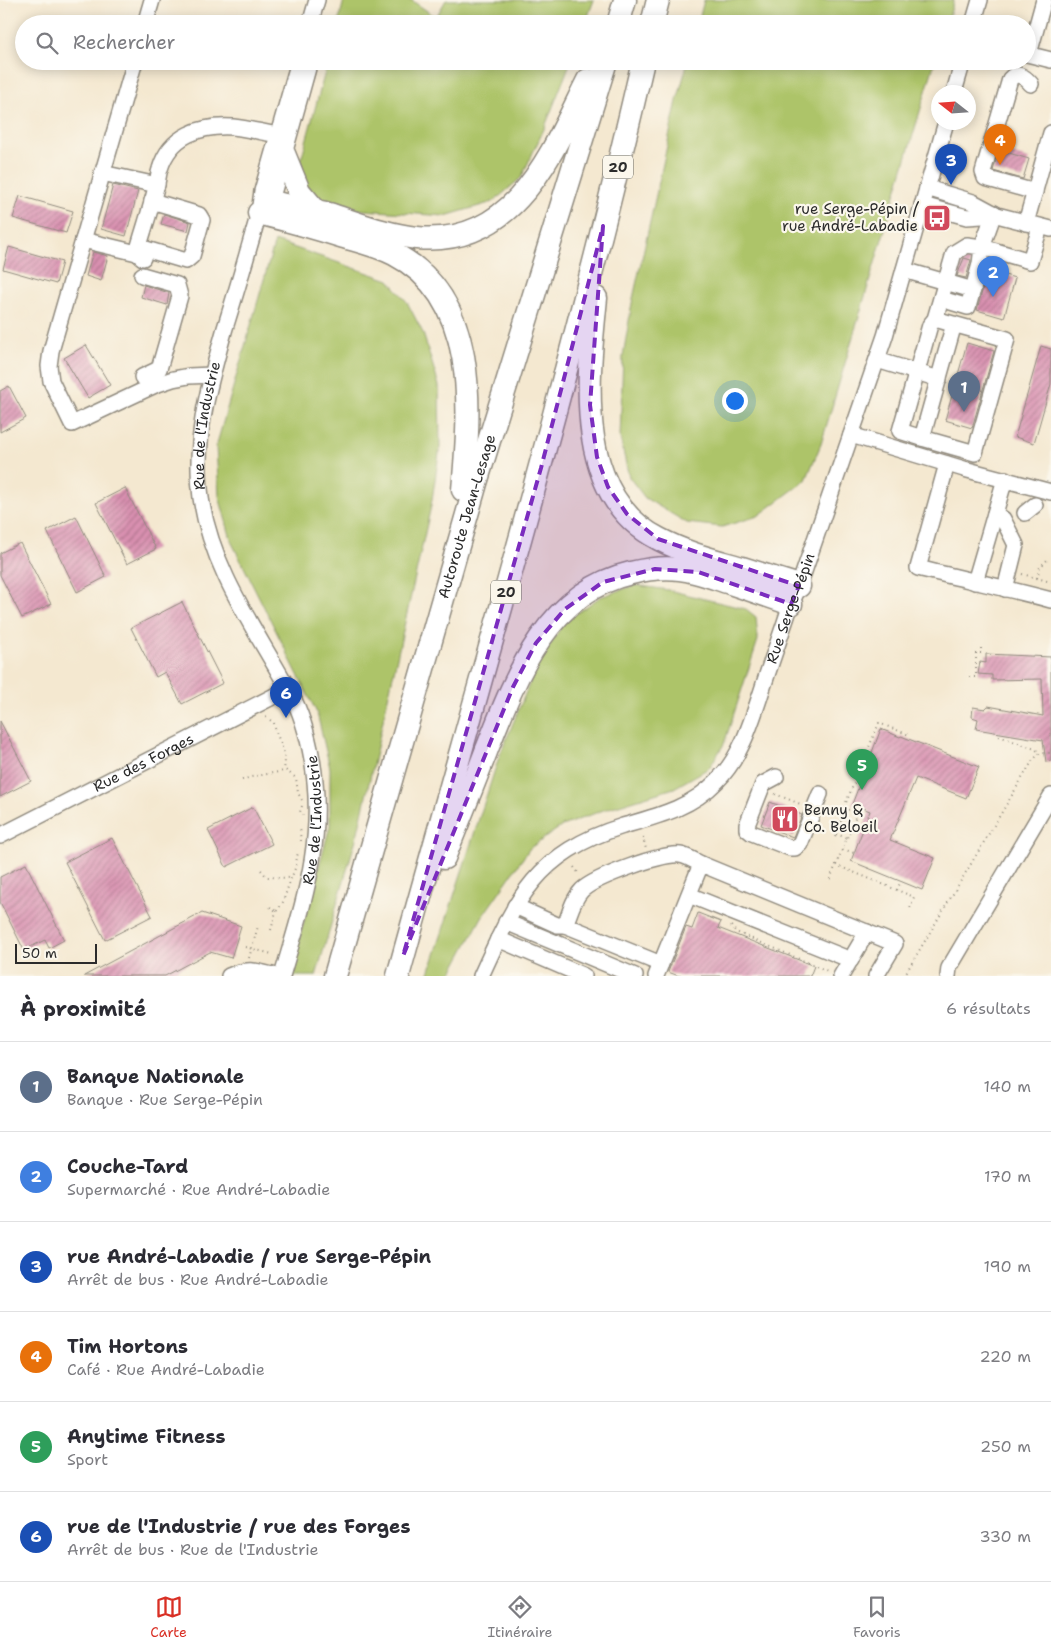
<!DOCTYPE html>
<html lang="fr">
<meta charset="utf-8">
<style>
body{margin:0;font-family:"Shantell Sans",sans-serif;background:#f7f7f7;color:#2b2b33}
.compass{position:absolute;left:931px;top:85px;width:45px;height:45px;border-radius:50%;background:#fff;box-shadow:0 2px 12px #0003;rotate:287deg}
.scale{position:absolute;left:15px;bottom:12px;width:82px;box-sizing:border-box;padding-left:5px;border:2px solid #2b2b2b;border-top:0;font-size:14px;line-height:18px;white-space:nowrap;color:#2b2b2b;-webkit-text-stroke:4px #fbf7ec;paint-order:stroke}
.you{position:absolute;left:734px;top:400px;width:18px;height:18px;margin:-12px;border:4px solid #fff;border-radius:50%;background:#1a73e8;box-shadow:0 0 0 8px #1a73e833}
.badge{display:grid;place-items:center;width:32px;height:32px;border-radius:50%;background:#d93025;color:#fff;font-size:16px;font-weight:700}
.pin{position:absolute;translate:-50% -41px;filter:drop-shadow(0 1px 2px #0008)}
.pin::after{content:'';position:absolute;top:26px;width:18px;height:15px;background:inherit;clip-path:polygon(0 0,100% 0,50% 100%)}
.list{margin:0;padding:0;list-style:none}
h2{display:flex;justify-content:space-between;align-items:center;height:65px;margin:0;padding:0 20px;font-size:21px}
h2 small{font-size:16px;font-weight:400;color:#7c7c81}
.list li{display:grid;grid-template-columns:32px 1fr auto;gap:15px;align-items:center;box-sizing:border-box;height:90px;padding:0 20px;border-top:1px solid #e1e1e2}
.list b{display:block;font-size:19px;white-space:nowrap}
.list p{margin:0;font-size:16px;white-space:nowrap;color:#7c7c81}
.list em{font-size:16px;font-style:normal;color:#7c7c81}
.icon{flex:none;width:28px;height:28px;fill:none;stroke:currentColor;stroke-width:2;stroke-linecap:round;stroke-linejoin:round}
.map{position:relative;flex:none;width:1051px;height:976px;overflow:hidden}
.search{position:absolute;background:#fff;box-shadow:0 2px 12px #0003;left:15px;right:15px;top:15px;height:55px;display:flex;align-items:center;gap:12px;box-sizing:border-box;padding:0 18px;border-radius:28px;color:#7c7c81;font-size:19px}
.sheet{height:605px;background:#fff}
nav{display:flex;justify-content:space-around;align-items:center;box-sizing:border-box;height:70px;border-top:1px solid #e1e1e2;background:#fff;font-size:14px;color:#7c7c81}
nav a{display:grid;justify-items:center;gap:2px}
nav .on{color:#d93025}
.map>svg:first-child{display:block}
.green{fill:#adc469;stroke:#6c784a}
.building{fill:url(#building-hatch)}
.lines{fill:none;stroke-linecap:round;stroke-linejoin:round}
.minor-casing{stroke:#908a7e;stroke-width:18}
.highway-casing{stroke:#908a7e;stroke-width:25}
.path{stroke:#908a7e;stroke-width:2;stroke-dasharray:1 4;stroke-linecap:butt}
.minor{stroke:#fff;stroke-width:15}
.highway{stroke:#fff;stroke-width:22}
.marked{fill:#7b2cbf;fill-opacity:0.2;stroke:#7b2cbf;stroke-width:4;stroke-dasharray:10 6;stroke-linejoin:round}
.labels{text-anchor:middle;stroke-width:4.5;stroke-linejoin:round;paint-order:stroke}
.shield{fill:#fbf7ec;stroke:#696865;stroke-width:1}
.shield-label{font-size:14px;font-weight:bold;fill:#2b2b2b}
.poi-label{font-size:15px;fill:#2b2b2b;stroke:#fbf7ec;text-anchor:end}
.street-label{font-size:15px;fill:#2b2b2b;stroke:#fbf7ec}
</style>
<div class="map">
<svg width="1051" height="976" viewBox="0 0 1051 976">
<defs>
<pattern id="building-hatch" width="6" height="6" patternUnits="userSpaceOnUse" patternTransform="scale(1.25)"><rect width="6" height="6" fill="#d990b0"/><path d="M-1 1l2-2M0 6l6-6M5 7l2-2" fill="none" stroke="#b0768f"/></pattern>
</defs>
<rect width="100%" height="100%" fill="#fbf7ec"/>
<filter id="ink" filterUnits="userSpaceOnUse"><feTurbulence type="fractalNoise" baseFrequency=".02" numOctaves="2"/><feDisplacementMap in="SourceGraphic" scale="10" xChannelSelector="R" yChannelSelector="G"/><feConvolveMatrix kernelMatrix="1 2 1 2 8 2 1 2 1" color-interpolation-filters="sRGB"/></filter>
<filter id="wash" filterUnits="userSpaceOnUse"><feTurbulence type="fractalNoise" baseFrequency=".0096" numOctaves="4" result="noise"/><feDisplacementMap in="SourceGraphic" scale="20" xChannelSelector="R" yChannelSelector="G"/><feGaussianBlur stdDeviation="1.12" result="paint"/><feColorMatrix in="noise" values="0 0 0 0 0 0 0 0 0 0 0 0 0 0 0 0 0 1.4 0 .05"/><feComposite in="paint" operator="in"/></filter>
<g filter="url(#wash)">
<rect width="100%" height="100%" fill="#f4e8d0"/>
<!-- green -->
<g class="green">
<path d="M344,0h67l25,17 10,-17h148l-9,24h-247z"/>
<path d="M704,0h250l-7,24h-249z"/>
<path d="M328,61h243l-27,68 -23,49 -28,24 -48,14 -109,-8 -17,-6 -16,-20 -2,-22z"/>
<path d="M688,61h247l-114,383 -15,36 -48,36 -36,11 -35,-4 -42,-25 -16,-21 -9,-39 3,-82 9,-53 45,-202z"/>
<path d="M275,241l114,39 18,22 16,31 16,53 1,61 -9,59 -73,326 -42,144h-27l41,-150v-58l-13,-55 -85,-170 -13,-47 -3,-49z"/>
<path d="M635,585l33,5 78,19 10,8 2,23 -34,104 -15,24 -35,20 -68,21 -44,17 -32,22 -48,69 -32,59h-22l71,-219 36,-87 29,-48 36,-25z"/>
</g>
<g id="blocks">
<!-- building -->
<g class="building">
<path d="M999,150l30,9 -6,20 -30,-8z"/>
<path d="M113,185l25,6 -12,45 -25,-7z"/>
<path d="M20,196l53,15 -7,22 -53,-15z"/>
<path d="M164,214l26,8 -2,9 -27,-7z"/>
<path d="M9,247l53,15 -6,22 -53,-15z"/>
<path d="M93,252l15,4 -7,25 -15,-5z"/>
<path d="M964,258l7,2 -5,18 -9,-2z"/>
<path d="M988,270l27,8 -11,40 -27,-8z"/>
<path d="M144,285l25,8 -2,12 -26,-8z"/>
<path d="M967,343l27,8 -22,77 -27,-8z"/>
<path d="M86,345l24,40 -22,13 -24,-40z"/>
<path d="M1041,346l10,3v35l-17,59 -19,-6z"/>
<path d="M9,386l17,32 -26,14v-41z"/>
<path d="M125,488l31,61 -29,15 -31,-61z"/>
<path d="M76,516l30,61 -29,15 -30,-61z"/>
<path d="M20,543l31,61 -29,14 -22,-43v-22z"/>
<path d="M182,602l41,81 -41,21 -17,-32 -9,5 -25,-49z"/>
<path d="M986,654l65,3v104l-5,1 -3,-22 -67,-11 2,-10 -6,-2 1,-10 12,2 3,-3 55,10 -1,-37 -50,1v-5l-14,-1 2,-12 6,1z"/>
<path d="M0,721l31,60 -31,16z"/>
<path d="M881,729l19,8 1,-1 78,31 -13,31 -50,-20 -26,62 45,18 -13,32 -71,-29 19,-50 -18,-7z"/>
<path d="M770,802l32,13 -9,22 -32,-12z"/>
<path d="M253,807l19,37 -46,23 -18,-37z"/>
<path d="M112,838l40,78 -47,24 -40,-78z"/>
<path d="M26,864l38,76 -15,8 -4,-8 -21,10 -24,-48v-25z"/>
<path d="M202,913l39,13 -10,32 -21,-6 -45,24h-81z"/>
<path d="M698,913l23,9 -3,6 96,38 -4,10h-131l-11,-4 18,-45 6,2z"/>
</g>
</g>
</g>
<g filter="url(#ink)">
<use href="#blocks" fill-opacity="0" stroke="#908a7e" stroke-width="1"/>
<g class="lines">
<defs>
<g id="minor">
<path d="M145,24l7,-24"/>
<path d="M310,24l7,-24"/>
<path d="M973,24l7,-24"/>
<path d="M1027,54l24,6"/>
<path d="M1029,54l15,-54"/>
<path d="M135,61l-84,290 -2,15 2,15 21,43 83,-39 18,-6 16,-3 23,-1"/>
<path d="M1031,84c-6,-7 -14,-13 -21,-5l-27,93 2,6 50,14"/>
<path d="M954,92l9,-31"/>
<path d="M102,173l55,12"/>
<path d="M927,188l46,14 24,13 54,14"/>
<path d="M922,205l45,12 30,-2"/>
<path d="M262,210l9,-9 39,-140"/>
<path d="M994,213l-12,34 48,14 10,-34"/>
<path d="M1026,223l25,-90"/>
<path d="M83,240l54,13 6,5"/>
<path d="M139,247l47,14 6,-5 10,-36 -3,-5 -47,-14"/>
<path d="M137,253c6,-22 14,-44 19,-66 2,-6 2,-12 4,-18 10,-34 41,-44 73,-42 15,2 30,5 45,8"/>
<path d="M904,270l69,20"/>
<path d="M142,275l35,10 3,11 -21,73 -17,8"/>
<path d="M935,319l72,20 -32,114 -53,-15 32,-114"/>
<path d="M877,360l62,19"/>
<path d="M851,435l113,34 87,23"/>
<path d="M922,438l-22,-7 30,-106 5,-6 19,-66 13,-8 15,2 -2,17 -12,43 -27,-8"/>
<path d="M947,464l-29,104c44,11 89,20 133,32"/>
<path d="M1025,513l10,-8"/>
<path d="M995,514l8,5 13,26 -11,44"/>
<path d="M975,582l30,-103"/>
<path d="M776,777l-13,7 -16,41v4l5,4 38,15h5l5,-4 20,-50"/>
<path id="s1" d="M0,836l288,-147"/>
<path d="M701,864l192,79 2,1 -19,32"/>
<path d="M689,895l162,65"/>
<path d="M515,906l42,19h8l96,39"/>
<path d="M506,922l129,54"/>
<path d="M565,925c5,-12 8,-26 17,-35 14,-13 80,-37 98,-35 7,1 15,6 21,9l-45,112"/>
<path d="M498,939l86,37"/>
<path d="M229,976c19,-9 28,-5 47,0"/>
<path id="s2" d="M282,976c22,-76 44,-136 30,-217 -4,-22 -10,-45 -21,-65 -34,-63 -79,-123 -90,-196 -8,-59 8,-113 24,-170 12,-38 23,-77 34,-115l3,-22 37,-130"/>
<path id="s3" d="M481,976c35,-77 55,-123 142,-150 35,-10 68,-18 94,-45 25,-25 35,-61 46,-94 9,-28 19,-55 28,-83l8,-18 86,-250 61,-214"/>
<path d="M841,976l26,-44"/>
<path d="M948,976l1,-8 102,-172"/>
</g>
<g id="highway">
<path d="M618,24l7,-24"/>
<path d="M652,24l6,-24"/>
<path d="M284,154l15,37 17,20"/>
<path d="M277,203c17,5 34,6 52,11 28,9 58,21 88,24 99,9 135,-86 171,-158"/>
<path d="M259,213c28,7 57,15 85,24 17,5 34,9 50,17 86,44 76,155 69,236"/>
<path d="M596,298c-8,80 -23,197 63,241 26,14 55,21 83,29 19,6 38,12 57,18"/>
<path d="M444,858c14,-36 29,-72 43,-109 28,-71 60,-157 144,-176 16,-4 32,-6 49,-4 17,2 34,9 50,14 21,7 41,14 61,21"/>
<path id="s4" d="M335,976l141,-493 130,-422"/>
<path d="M398,976c84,-304 174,-607 245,-915"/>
</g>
</defs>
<!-- minor casing -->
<use href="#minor" class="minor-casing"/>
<!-- highway casing -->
<use href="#highway" class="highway-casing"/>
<!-- path -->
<g class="path">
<path d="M1022,574l29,8"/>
<path d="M1037,578l3,-11 9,-9"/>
<path d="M969,677h7v-24h5v-6"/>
<path d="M266,717l8,6c3,19 14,27 10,46l12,9 2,15 5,9"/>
<path d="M999,736l36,13 5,4"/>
<path d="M848,771l9,3"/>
<path d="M242,780l9,-3 33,-6"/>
<path d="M775,794l28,11"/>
<path d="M302,806l-2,6 3,3"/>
<path d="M857,813l11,3"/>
<path d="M836,834l11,4"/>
<path d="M835,836l11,-27"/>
<path d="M643,837l3,12"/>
<path d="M301,841l-1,-8 1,-4"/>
<path d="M843,849l11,4"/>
<path d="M836,865l21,-52 -11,-4 -1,-4 34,-82 30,12"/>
<path d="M574,867l6,8"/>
<path d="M261,870l6,7 24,1"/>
<path d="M830,879l6,-14 78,32 -5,14"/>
<path d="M897,890l4,-9"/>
<path d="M270,907l6,4"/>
<path d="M731,926l5,6 94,40"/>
<path d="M271,930l5,-18 7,-10 6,-18 7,-18 1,-10 2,-5"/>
<path d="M245,947l27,7"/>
<path d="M249,958l9,-32"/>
<path d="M904,976l129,-216 7,-7h11"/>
</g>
<!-- minor -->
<use href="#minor" class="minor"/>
<!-- highway -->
<use href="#highway" class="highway"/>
</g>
</g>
<!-- marked area -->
<path class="marked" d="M603,226l-13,179 7,52 11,30 19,27 31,25 141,47 -8,18 -93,-32 -43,-3 -52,13 -38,27 -29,34 -23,44 -110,269 138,-488z"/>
<!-- icons -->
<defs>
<symbol id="bus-square" viewBox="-11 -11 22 22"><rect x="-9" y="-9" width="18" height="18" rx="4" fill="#d1495b" stroke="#fbf7ec"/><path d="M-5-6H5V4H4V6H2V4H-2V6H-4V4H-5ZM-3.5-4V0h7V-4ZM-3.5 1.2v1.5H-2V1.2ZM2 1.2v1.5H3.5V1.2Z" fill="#fff"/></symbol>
<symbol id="restaurant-square" viewBox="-11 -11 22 22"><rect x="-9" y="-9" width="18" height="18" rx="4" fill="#d1495b" stroke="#fbf7ec"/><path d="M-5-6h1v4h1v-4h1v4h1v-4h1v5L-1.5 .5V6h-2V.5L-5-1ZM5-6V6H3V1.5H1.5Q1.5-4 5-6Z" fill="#fff"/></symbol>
</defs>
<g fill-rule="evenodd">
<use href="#bus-square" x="921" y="202" width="32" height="32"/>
<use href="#restaurant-square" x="769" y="803" width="32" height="32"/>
</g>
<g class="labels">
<!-- shield labels -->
<g class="shield">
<rect x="603" y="155.5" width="30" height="23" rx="4"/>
<rect x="491" y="580.5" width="30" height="23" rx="4"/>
</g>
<g class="shield-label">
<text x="618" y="172">20</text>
<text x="506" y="597">20</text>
</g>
<!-- poi labels -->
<g class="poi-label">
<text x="918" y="214">rue Serge-Pépin /<tspan x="918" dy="17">rue André-Labadie</tspan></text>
<text x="804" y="815" text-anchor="start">Benny &amp;<tspan x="804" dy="17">Co. Beloeil</tspan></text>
</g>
<!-- street labels -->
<g class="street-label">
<text dy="5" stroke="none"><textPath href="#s2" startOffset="580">Rue de l'Industrie</textPath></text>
<text dy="5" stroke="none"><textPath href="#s4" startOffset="478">Autoroute Jean-Lesage</textPath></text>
<text dy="5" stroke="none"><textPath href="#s3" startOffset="510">Rue Serge-Pépin</textPath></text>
<text dy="5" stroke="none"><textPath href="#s1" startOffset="161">Rue des Forges</textPath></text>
<text dy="5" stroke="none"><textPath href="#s2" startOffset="160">Rue de l'Industrie</textPath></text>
</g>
</g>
</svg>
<svg class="compass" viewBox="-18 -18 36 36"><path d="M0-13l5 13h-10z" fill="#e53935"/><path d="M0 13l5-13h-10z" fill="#7c7c81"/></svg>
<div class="scale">50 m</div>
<div class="you"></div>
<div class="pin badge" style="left:964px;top:412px;background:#5c6f8a">1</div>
<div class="pin badge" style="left:993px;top:297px;background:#3f7fe0">2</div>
<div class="pin badge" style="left:951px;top:185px;background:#1a4fb4">3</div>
<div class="pin badge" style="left:1000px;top:165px;background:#e8710a">4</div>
<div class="pin badge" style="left:862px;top:790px;background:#2e9e5b">5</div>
<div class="pin badge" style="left:286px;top:718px;background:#1a4fb4">6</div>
<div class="search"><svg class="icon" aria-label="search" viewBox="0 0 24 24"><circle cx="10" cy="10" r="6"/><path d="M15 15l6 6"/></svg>Rechercher</div>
</div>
<section class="sheet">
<h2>À proximité<small>6 résultats</small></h2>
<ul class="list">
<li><span class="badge" style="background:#5c6f8a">1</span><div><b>Banque Nationale</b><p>Banque · Rue Serge-Pépin</p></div><em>140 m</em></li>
<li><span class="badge" style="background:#3f7fe0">2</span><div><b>Couche-Tard</b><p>Supermarché · Rue André-Labadie</p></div><em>170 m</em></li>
<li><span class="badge" style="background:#1a4fb4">3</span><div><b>rue André-Labadie / rue Serge-Pépin</b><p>Arrêt de bus · Rue André-Labadie</p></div><em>190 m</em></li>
<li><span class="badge" style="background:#e8710a">4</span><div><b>Tim Hortons</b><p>Café · Rue André-Labadie</p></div><em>220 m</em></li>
<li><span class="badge" style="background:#2e9e5b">5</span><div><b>Anytime Fitness</b><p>Sport</p></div><em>250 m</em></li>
<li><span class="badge" style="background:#1a4fb4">6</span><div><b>rue de l'Industrie / rue des Forges</b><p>Arrêt de bus · Rue de l'Industrie</p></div><em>330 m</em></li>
</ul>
</section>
<nav>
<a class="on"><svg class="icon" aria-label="map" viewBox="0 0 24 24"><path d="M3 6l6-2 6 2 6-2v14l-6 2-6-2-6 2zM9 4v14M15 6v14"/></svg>Carte</a>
<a><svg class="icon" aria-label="directions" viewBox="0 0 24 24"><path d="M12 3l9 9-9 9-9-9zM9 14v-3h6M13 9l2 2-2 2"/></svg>Itinéraire</a>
<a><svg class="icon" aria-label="saved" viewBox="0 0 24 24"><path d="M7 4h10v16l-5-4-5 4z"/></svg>Favoris</a>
</nav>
